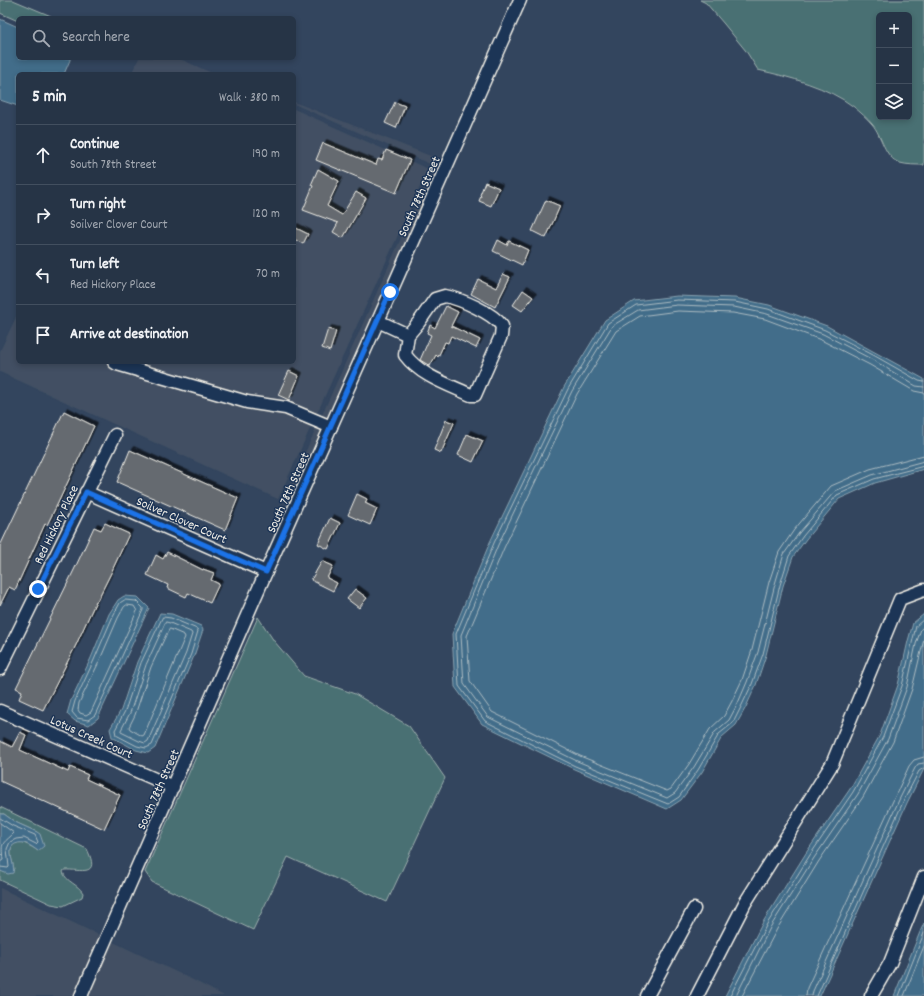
<!DOCTYPE html>
<meta charset="utf-8">
<style>
body{margin:0;font-family:Dekko,sans-serif;background:#2e3c4d;color:#f1f3f6}
.controls{position:absolute;right:12px;top:12px;display:grid;overflow:hidden;border-radius:6px;box-shadow:0 2px 6px #0003}
.controls button{width:36px;height:36px;display:grid;place-items:center;padding:0;border:0;border-bottom:1px solid #424f5f;background:#263446;color:#f1f3f6;font:20px sans-serif}
.stop{position:absolute;width:12px;height:12px;margin:-9px;border:3px solid #1a73e8;border-radius:50%;background:#fff}
.stop.end{background:#1a73e8;border-color:#fff;box-shadow:0 1px 4px #0008}
.list{margin:0;padding:0;list-style:none}
h2{display:flex;justify-content:space-between;align-items:center;height:52px;margin:0;padding:0 16px;font-size:17px}
h2 small{font-size:13px;font-weight:400;color:#a4aab3}
.list li{display:grid;grid-template-columns:26px 1fr auto;gap:12px;align-items:center;box-sizing:border-box;height:60px;padding:0 16px;border-top:1px solid #424f5f}
.list b{display:block;font-size:15px;white-space:nowrap}
.list p{margin:0;font-size:13px;white-space:nowrap;color:#a4aab3}
.list em{font-size:13px;font-style:normal;color:#a4aab3}
.icon{flex:none;width:22px;height:22px;fill:none;stroke:currentColor;stroke-width:2;stroke-linecap:round;stroke-linejoin:round}
.map{position:relative;flex:none;width:924px;height:996px;overflow:hidden}
.search{position:absolute;background:#263446;box-shadow:0 2px 6px #0003;left:16px;top:16px;width:280px;height:44px;display:flex;align-items:center;gap:10px;box-sizing:border-box;padding:0 14px;border-radius:6px;color:#a4aab3;font-size:15px}
.panel{position:absolute;background:#263446;box-shadow:0 2px 6px #0003;left:16px;top:72px;width:280px;height:292px;border-radius:6px}
.map>svg:first-child{display:block}
.built{fill:#425063}
.green{fill:#497073;stroke:#9eb0ae;fill-rule:evenodd}
.water{fill:#426d8a;stroke:#89a2b0}
.lines{fill:none;stroke-linecap:round;stroke-linejoin:round}
.shore{stroke:#adbcc2;stroke-width:1}
.building{fill:#656a70;stroke:#f4f1e8;filter:url(#shadow)}
.minor-casing{stroke:#f4f1e8;stroke-width:15}
.minor{stroke:#1d3557;stroke-width:12}
.route{stroke:#1a73e8;stroke-width:5}
.labels{text-anchor:middle;stroke-width:3;stroke-linejoin:round;paint-order:stroke}
.street-label{font-size:13px;fill:#f4f1e8;stroke:#1d3557}
</style>
<div class="map">
<svg width="924" height="996" viewBox="0 0 924 996">
<defs>
<filter id="shadow"><feDropShadow dx="3.5" dy="-3.5" stdDeviation="0" flood-color="#0009"/></filter>
</defs>
<rect width="100%" height="100%" fill="#33455e"/>
<filter id="ink" filterUnits="userSpaceOnUse"><feTurbulence type="fractalNoise" baseFrequency=".025" numOctaves="2"/><feDisplacementMap in="SourceGraphic" scale="8" xChannelSelector="R" yChannelSelector="G"/><feConvolveMatrix kernelMatrix="1 2 1 2 8 2 1 2 1" color-interpolation-filters="sRGB"/></filter>
<g filter="url(#ink)">
<!-- built -->
<g class="built">
<path d="M139,58h39l36,16h-83z"/>
<path d="M294,102l149,59 -148,333 -7,-3 145,-324 -3,-3 -136,-60z"/>
<path d="M294,109l134,60 -150,330 -278,-127v-21l18,-38v49h276z"/>
<path d="M0,888l101,48 -26,60h-75z"/>
<path d="M111,941l82,39 31,16h-137z"/>
</g>
<!-- green -->
<g class="green">
<path d="M0,0h13l38,16 -1,2h-32v3l-18,-8z"/>
<path d="M700,0h224v165c-8,0 -17,0 -24,-2 -16,-5 -18,-28 -28,-39 -5,-6 -12,-12 -18,-17 -26,-20 -64,-30 -96,-37l-12,-19 -22,-27 -18,-21zM879,15h30v102h-30z"/>
<path d="M258,617l16,24 30,35 51,18 54,32 36,52 -58,124 -99,-45 -35,73 -101,-48 -7,-10z"/>
<path d="M0,807l87,42c14,29 -6,20 -23,21l-1,2c3,10 15,12 20,21l-1,4 -19,9 -12,-2 -51,-24v-9l5,1 9,-3c-1,-6 -4,-13 -3,-19 2,-16 21,-3 27,1l-1,-19 -22,-10 -11,-8h-4z"/>
</g>
<!-- water -->
<g class="water">
<path d="M0,19l18,8v31h52v2l-6,14h-46v32l-18,-6z"/>
<path d="M677,296l58,2 34,7 58,21 97,53v90l-49,14 -36,16 -33,40 -13,18 -10,29 -17,69 -10,30 -10,22 -10,18 -14,12 -20,35 -21,28 -14,9 -93,-40 -92,-45 -27,-37 -3,-53 38,-92 74,-155 41,-67 29,-19z"/>
<path d="M124,596l14,1 11,11 -51,110 -9,7 -14,-4 -8,-7 4,-14 20,-42 18,-44 9,-14z"/>
<path d="M160,613l12,1 29,12 2,4 -9,26 -39,92 -7,5 -12,-3 -24,-13 -2,-8 11,-19 16,-48z"/>
<path d="M924,614v155l-17,34 -87,193h-95l38,-74 43,-69 44,-64 30,-54 18,-50 10,-44 5,-18z"/>
<path d="M0,814h4l11,8 22,10 3,2 4,12 -6,5c-7,-5 -14,-11 -23,-7 -10,5 1,21 -2,29l-5,1 -8,-3z"/>
<path d="M924,923v73h-30l26,-64z"/>
</g>
<g class="lines">
<!-- shore -->
<g class="shore">
<path d="M924,382l-5,-1 -44,-25 -50,-26 -57,-21 -33,-7 -58,-2 -41,5 -28,18 -40,66 -74,154 -38,91 3,52 26,35 90,45 93,38 11,-7 19,-27 21,-36 14,-11 9,-18 10,-21 11,-30 17,-69 9,-29 14,-20 34,-41 37,-16 50,-13"/>
<path d="M924,387l-8,-1 -43,-26 -50,-26 -56,-20 -33,-7 -57,-2 -39,5 -26,16 -40,65 -74,154 -37,90 3,49 24,33 89,44 90,37 8,-5 19,-26 21,-35 14,-12 9,-17 9,-21 11,-30 17,-68 9,-30 15,-21 36,-42 37,-16 52,-14"/>
<path d="M924,393l-10,-2 -44,-26 -49,-25 -56,-21 -32,-6 -55,-2 -38,5 -24,15 -39,63 -73,154 -37,88 3,45 22,31 88,44 87,35 4,-2 18,-25 21,-35 14,-13 8,-15 10,-21 10,-30 17,-68 10,-30 15,-22 37,-44 39,-17 54,-14"/>
<path d="M125,600l11,1 7,7v2l-48,105 -7,5 -11,-2 -5,-6 3,-11 19,-41 19,-44 7,-13z"/>
<path d="M127,605l7,1 3,5 -46,101 -5,3 -6,-2 -2,-3 1,-7 20,-41 19,-44 6,-11z"/>
<path d="M163,617l8,1 26,11 1,2 -7,23 -39,91 -6,3 -9,-2 -21,-11 -1,-5 10,-19 16,-48z"/>
<path d="M166,622l4,1 21,9 1,2 -6,19 -38,88 -3,2 -6,-2 -18,-9v-2l9,-17 16,-48z"/>
<path d="M170,629l14,6 1,2 -41,98 -2,1 -12,-7 -1,-2 6,-12 16,-48 15,-32z"/>
<path d="M0,818l13,8 22,9 3,7 -2,2 -12,-6 -8,1 -6,3 -3,7 2,18 -1,1 -8,-1"/>
<path d="M0,823l14,10c-12,12 -13,8 -11,27l-3,2"/>
<path d="M730,996l37,-72 43,-69 43,-63 30,-55 19,-51 14,-60 8,-7"/>
<path d="M736,996l35,-70 43,-68 44,-64 30,-55 19,-52 9,-43 5,-15 3,-3"/>
<path d="M742,996l35,-67 42,-68 44,-64 30,-55 19,-53 12,-50"/>
<path d="M806,996l1,-8 102,-222 5,-6 10,-3"/>
<path d="M812,996l1,-5 86,-191 16,-32 3,-4 6,-1"/>
<path d="M817,996l86,-194 16,-31 5,-3"/>
<path d="M899,996l25,-63"/>
<path d="M904,996l20,-50"/>
</g>
</g>
<!-- building -->
<g class="building">
<path d="M395,102l10,4 -9,22 -11,-5z"/>
<path d="M323,143l53,22 2,-6 4,1 4,-10 24,10 -14,33 -80,-33z"/>
<path d="M318,169l21,12 -12,25 15,9 14,-23 10,6 -23,40 -10,-6 5,-9 -35,-13 10,-24 -2,-1z"/>
<path d="M485,182l14,6 -8,18 -12,-5 2,-5 -1,-1z"/>
<path d="M546,200l14,6 -14,32 -14,-7z"/>
<path d="M294,227l14,7 -5,10 -9,-5z"/>
<path d="M498,240l9,5 2,-4 19,9 -6,15 -29,-14z"/>
<path d="M503,274l7,3 -15,30 -24,-13 7,-15 18,9z"/>
<path d="M523,290l10,7 -11,14 -9,-6z"/>
<path d="M446,306l12,6 -7,14 29,14 -4,8 -25,-12 -3,7 -3,-1 -7,15 -2,-2 -6,11 -10,-6 11,-25 -4,-2 3,-8 5,3z"/>
<path d="M328,329l8,2 -6,20 -8,-3z"/>
<path d="M289,371l10,5 -10,24 -11,-5z"/>
<path d="M64,411l30,15 -36,77 -11,22 -2,-1 -30,66 -6,-3 -9,18v-59z"/>
<path d="M446,420l8,3 -13,30 -7,-3z"/>
<path d="M467,434l16,7 -10,21 -15,-7z"/>
<path d="M130,450l108,48 -13,32 -108,-48z"/>
<path d="M357,494l10,5 -2,4 12,6 -7,16 -22,-10z"/>
<path d="M330,518l10,5 -12,26 -10,-5z"/>
<path d="M105,523l24,11 -19,41 -13,26h-1l-20,44 -33,65 -24,-11 3,-8 -6,-3 59,-120 19,-41 7,3z"/>
<path d="M167,552l36,18v-1l11,4 -3,7 8,4 -9,19 -22,-10 -2,4 -19,-9 1,-3 -21,-10 9,-20 7,4z"/>
<path d="M322,561l11,5 -6,12 10,5 -4,8 -22,-11z"/>
<path d="M355,589l12,9 -8,10 -12,-9z"/>
<path d="M20,732l6,3 -6,15 48,22 2,-5 18,8 -2,4 34,16 -16,34 -104,-48v-40l12,6z"/>
</g>
<g class="lines">
<defs>
<g id="minor">
<path d="M445,296c16,3 48,17 57,30l-1,10 -26,59h-4c-24,-11 -50,-19 -66,-40l3,-20 11,-13 16,-23z"/>
<path d="M378,321l30,14"/>
<path d="M114,362l3,2 130,38 39,6 45,19"/>
<path d="M86,492l180,80"/>
<path d="M0,669l115,-234"/>
<path d="M0,711l173,76"/>
<path d="M81,996l185,-424 112,-251 142,-321"/>
<path d="M647,996l47,-87"/>
<path d="M697,996l48,-93 87,-139 68,-165 24,-9"/>
<path d="M871,996l19,-33 34,-86"/>
</g>
</defs>
<!-- minor casing -->
<use href="#minor" class="minor-casing"/>
<!-- minor -->
<use href="#minor" class="minor"/>
</g>
</g>
<g class="lines" filter="url(#ink)">
<!-- route -->
<path class="route" d="M38,589l48,-97 180,80 124,-280"/>
</g>
<g class="labels">
<!-- street labels -->
<g class="street-label">
<text transform="translate(418 196) rotate(-66)" y="5">South 78th Street</text>
<text transform="translate(287 492) rotate(-66)" y="5">South 78th Street</text>
<text transform="translate(182 519) rotate(24)" y="5">Soilver Clover Court</text>
<text transform="translate(55 524) rotate(-64)" y="5">Red Hickory Place</text>
<text transform="translate(92 736) rotate(24)" y="5">Lotus Creek Court</text>
<text transform="translate(157 789) rotate(-66)" y="5">South 78th Street</text>
</g>
</g>
</svg>
<div class="controls">
<button>+</button>
<button>−</button>
<button><svg class="icon" aria-label="layers" viewBox="0 0 24 24"><path d="M12 4l9 5-9 5-9-5zM3 14l9 5 9-5"/></svg></button>
</div>
<div class="stop" style="left:390px;top:292px"></div>
<div class="stop end" style="left:38px;top:589px"></div>
<div class="search"><svg class="icon" aria-label="search" viewBox="0 0 24 24"><circle cx="10" cy="10" r="6"/><path d="M15 15l6 6"/></svg>Search here</div>
<section class="panel">
<h2>5 min<small>Walk · 380 m</small></h2>
<ul class="list">
<li><svg class="icon" aria-label="ahead" viewBox="0 0 24 24"><path d="M12 20V5M6 11l6-6 6 6"/></svg><div><b>Continue</b><p>South 78th Street</p></div><em>190 m</em></li>
<li><svg class="icon" aria-label="right" viewBox="0 0 24 24"><path d="M7 20v-9h11M14 6l5 5-5 5"/></svg><div><b>Turn right</b><p>Soilver Clover Court</p></div><em>120 m</em></li>
<li><svg class="icon" aria-label="left" viewBox="0 0 24 24"><path d="M17 20v-9H6M10 6l-5 5 5 5"/></svg><div><b>Turn left</b><p>Red Hickory Place</p></div><em>70 m</em></li>
<li><svg class="icon" aria-label="arrive" viewBox="0 0 24 24"><path d="M6 21V4h12l-3 4 3 4H6"/></svg><div><b>Arrive at destination</b></div></li>
</ul>
</section>
</div>
